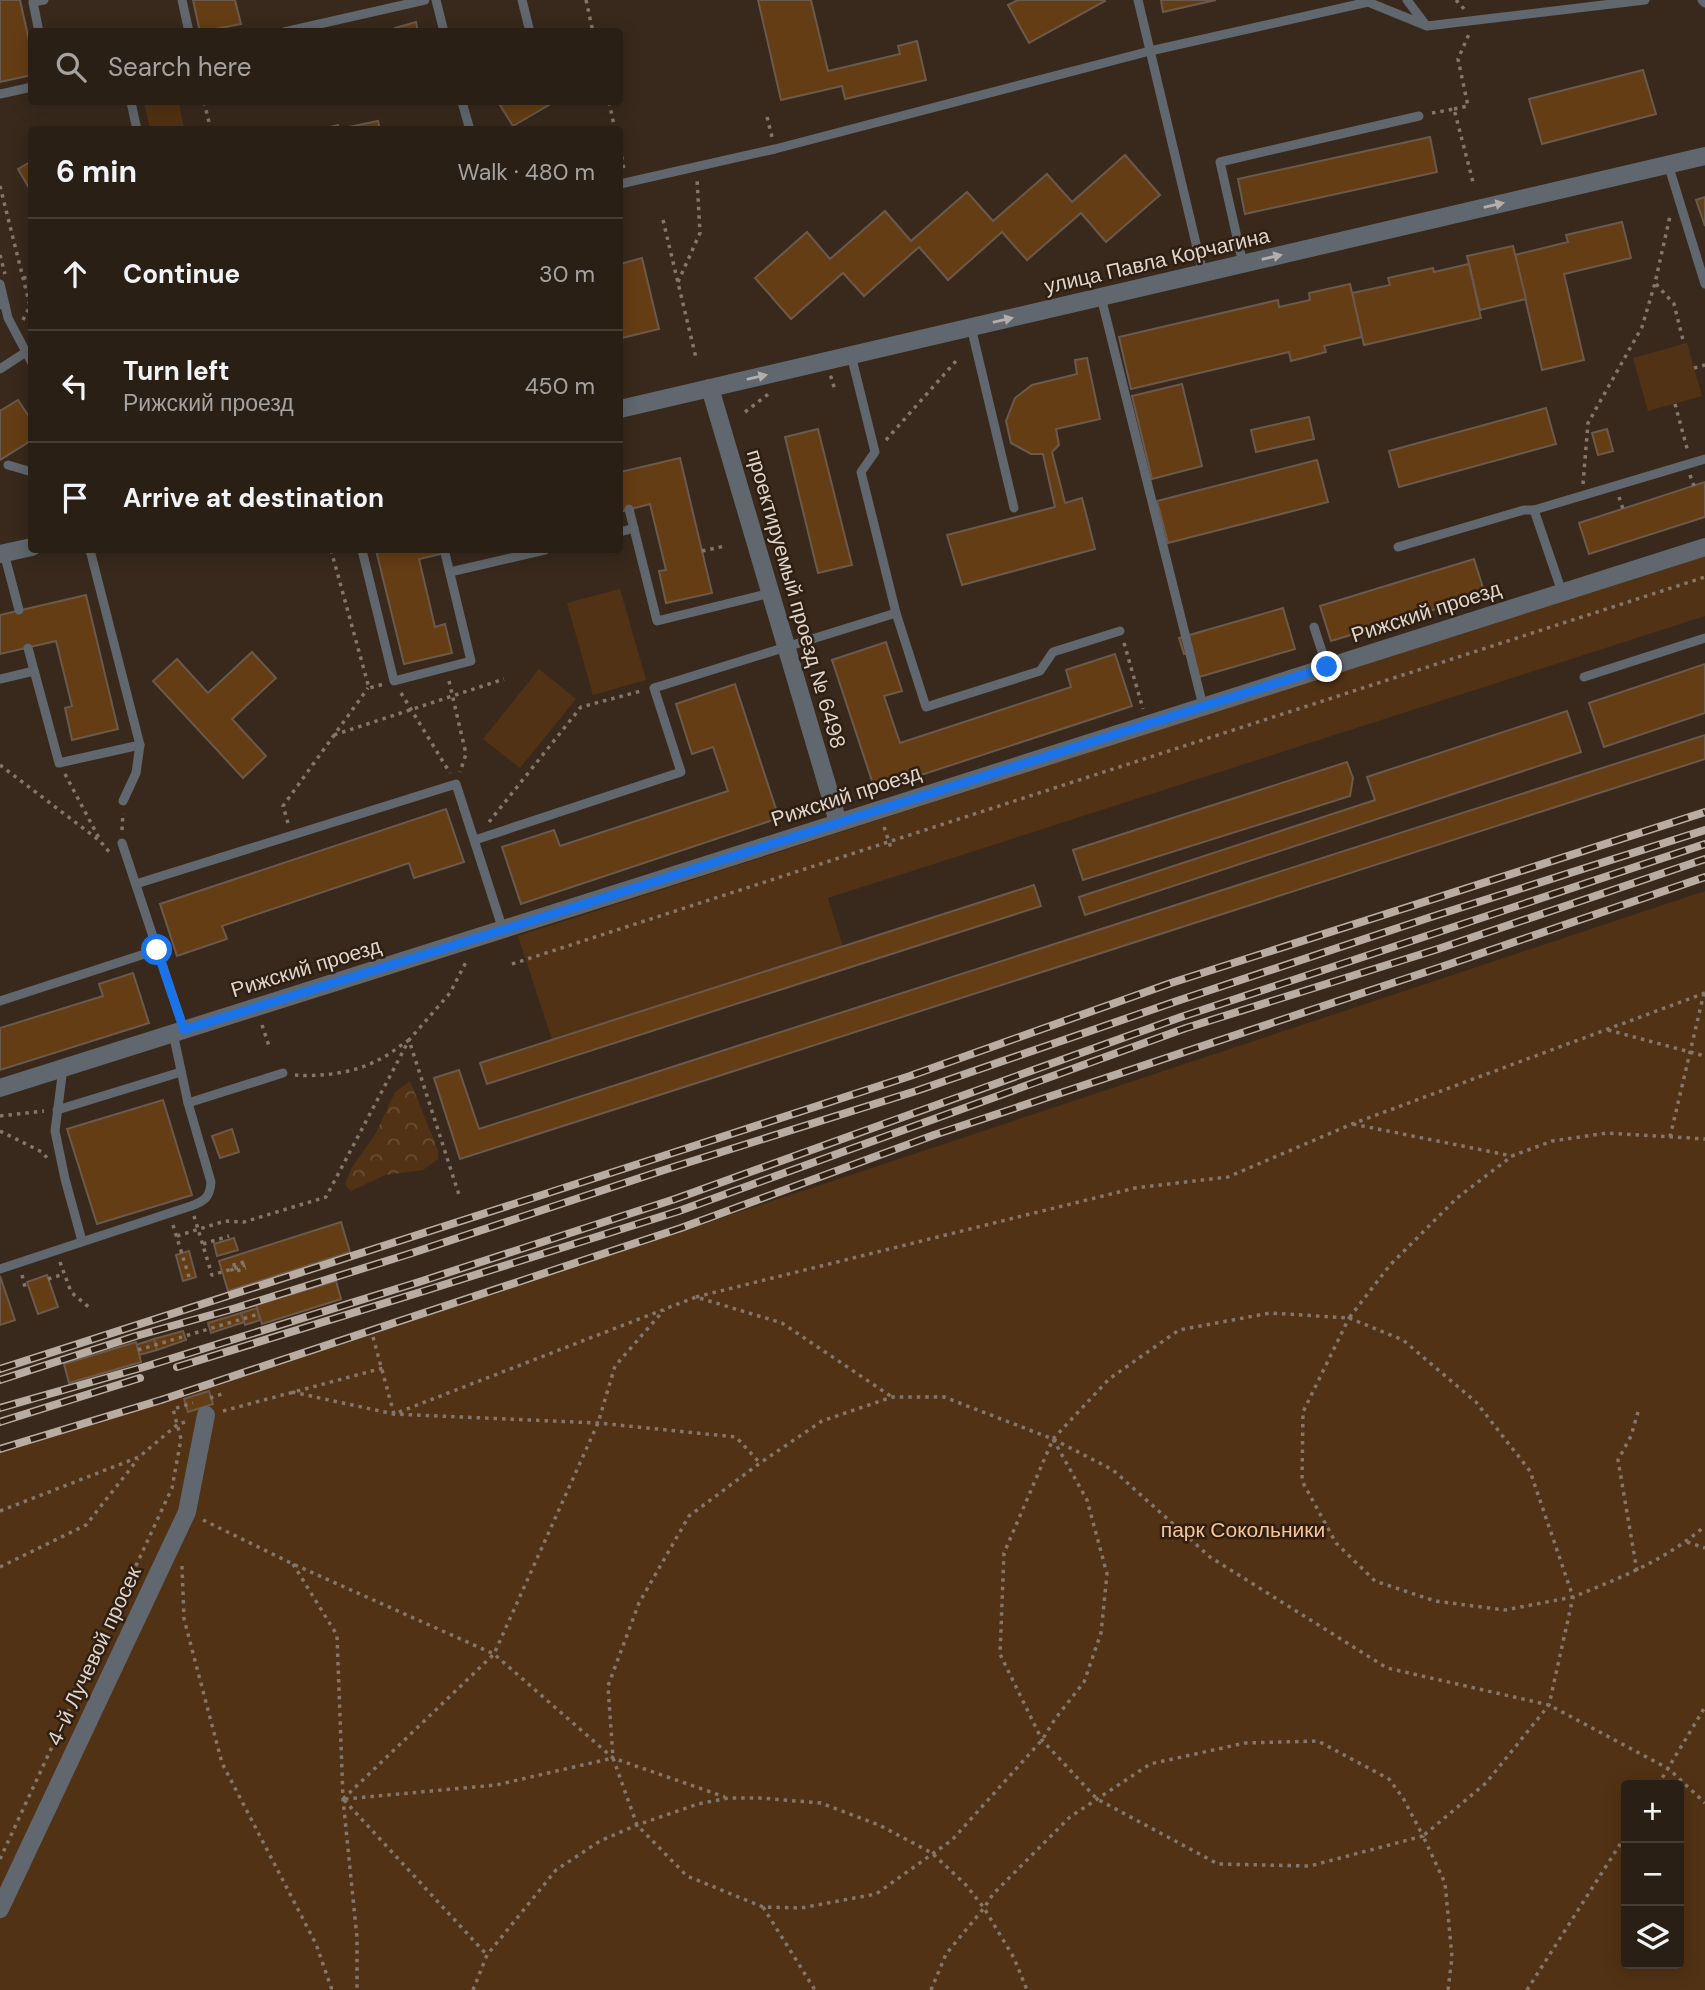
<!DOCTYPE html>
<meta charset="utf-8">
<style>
body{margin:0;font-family:"DM Sans",sans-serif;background:#32271e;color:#f1f3f6}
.controls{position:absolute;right:21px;bottom:21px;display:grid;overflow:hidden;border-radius:7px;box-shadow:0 4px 18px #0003}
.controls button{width:63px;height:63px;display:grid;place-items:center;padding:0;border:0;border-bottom:2px solid #463d34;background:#2a1f15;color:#f1f3f6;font:35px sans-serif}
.stop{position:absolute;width:21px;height:21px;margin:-16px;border:5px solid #1a73e8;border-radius:50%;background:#fff}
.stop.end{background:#1a73e8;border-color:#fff;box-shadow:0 2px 7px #0008}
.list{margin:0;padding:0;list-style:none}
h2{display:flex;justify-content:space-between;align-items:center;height:91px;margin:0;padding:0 28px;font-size:30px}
h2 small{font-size:23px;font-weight:400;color:#a5a2a0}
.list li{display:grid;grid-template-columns:46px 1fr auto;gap:21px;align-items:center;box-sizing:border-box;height:112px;padding:0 28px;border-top:2px solid #463d34}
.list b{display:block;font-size:26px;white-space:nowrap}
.list p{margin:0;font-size:23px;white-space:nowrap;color:#a5a2a0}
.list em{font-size:23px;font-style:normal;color:#a5a2a0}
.icon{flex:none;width:38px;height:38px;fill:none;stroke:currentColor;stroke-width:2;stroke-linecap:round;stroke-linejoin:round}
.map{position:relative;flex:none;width:1705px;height:1990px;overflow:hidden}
.search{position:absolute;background:#2a1f15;box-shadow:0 4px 18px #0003;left:28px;top:28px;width:595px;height:77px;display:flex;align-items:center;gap:18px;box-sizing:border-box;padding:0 24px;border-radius:7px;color:#a5a2a0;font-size:26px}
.panel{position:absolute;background:#2a1f15;box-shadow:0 4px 18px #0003;left:28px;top:126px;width:595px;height:427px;border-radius:7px}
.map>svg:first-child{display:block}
.forest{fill:url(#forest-crowns)}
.green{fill:#523214;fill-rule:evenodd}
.building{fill:#653d14;stroke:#6b594b;stroke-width:2}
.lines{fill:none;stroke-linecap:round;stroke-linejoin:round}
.path{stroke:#83766b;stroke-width:3.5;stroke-dasharray:3.5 5;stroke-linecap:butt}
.service{stroke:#61676e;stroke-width:9}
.minor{stroke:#61676e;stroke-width:18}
.tertiary{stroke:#61676e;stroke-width:18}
.rail-casing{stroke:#b9ada3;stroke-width:8}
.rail{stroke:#2e1f12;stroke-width:5;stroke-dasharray:16;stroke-linecap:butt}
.oneway{fill:#b3aeab}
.route{stroke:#1a73e8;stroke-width:9}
.labels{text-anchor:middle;stroke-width:5;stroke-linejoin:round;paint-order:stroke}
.street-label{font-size:21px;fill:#dfd5cc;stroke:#2e1f12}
.park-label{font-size:21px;fill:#f9c395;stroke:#2e1f12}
</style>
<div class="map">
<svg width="1705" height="1990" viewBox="0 0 1705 1990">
<defs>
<pattern id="forest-crowns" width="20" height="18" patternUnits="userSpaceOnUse" patternTransform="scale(1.75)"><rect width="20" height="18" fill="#523214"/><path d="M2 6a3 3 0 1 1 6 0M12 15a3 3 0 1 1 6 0" fill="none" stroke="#6a4f35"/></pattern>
</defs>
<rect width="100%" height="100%" fill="#38291c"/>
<!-- forest -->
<path class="forest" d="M410,1081l28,69v9l-15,11 -38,5 -34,16 -6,-6 7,-18 23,-32 20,-43z"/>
<!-- green -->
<g class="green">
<path d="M144,102h35l5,27h-34z"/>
<path d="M1687,343l15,53 -54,15 -15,-53z"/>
<path d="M1705,554v62l-877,282 15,49 -291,93 -34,-104z"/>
<path d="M620,589l26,91 -53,15 -26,-92z"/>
<path d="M539,669l37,30 -56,69 -37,-29z"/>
<path d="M1705,891v1099h-1705v-537l192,-59zM1626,1785h53v179h-53z"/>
</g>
<!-- building -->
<g class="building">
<path d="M0,0h20l12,54v21l-32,7z"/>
<path d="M193,0h42l6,24 -41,8z"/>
<path d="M758,0h53l17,71 72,-17 -2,-8 19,-5 9,39 -81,19 -3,-13 -61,14z"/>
<path d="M1018,0h86l1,1 -76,42 -21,-38z"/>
<path d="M1161,0h55l-53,12z"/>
<path d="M416,22l2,10h-22l-1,-4z"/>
<path d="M1643,70l13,44 -114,30 -13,-45z"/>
<path d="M498,102h56l-41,24z"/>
<path d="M378,121l2,9h-62l20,-5 1,4z"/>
<path d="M1430,137l7,35 -192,42 -7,-35z"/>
<path d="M1125,155l35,40 -54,47 -25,-29 -54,47 -25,-28 -54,48 -29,-33 -55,49 -21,-23 -52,46 -36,-41 52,-46 23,27 55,-48 26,30 56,-49 26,29 54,-47 25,28z"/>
<path d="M32,161v32l-14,-24z"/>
<path d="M1705,197v29l-9,-26z"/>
<path d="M1622,222l9,36 -67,16 20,86 -42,10 -27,-115 53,-13 -2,-7z"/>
<path d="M1513,246l13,53 -46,11 -13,-54z"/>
<path d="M642,258l17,71 -37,9 -2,-9v-65z"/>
<path d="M1469,264l12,54 -117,27 -12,-52 38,-8 -2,-7 45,-10 1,4z"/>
<path d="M1350,284l12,53 -38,9 2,6 -35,9 -2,-9 -158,37 -12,-52 159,-37 1,7 31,-7 -1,-7z"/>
<path d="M1087,358l13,61 -44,10 3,16 -7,7 13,51 17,-5 13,51 -133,36 -15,-50 108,-28 -12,-53h-12l-20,-11 -5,-22 9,-23 17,-13 45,-11 -2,-14z"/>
<path d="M1182,384l20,82 -50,13 -20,-83z"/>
<path d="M18,400l14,21v19l-32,20v-49z"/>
<path d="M1546,408l10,36 -157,43 -10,-36z"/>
<path d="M1309,417l5,22 -58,13 -5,-22z"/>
<path d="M818,429l34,136 -34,8 -33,-136z"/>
<path d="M1607,429l6,22 -15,4 -6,-22z"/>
<path d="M680,458l32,135 -46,10 -7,-32 7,-1 -16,-66 -30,8v-40z"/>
<path d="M1317,460l11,42 -160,41 -11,-42z"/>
<path d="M1705,482v35l-116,37 -10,-31z"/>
<path d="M376,550h82l-39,9 16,68 10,-3 7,29 -48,11z"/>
<path d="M1474,559l11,35 -154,47 -11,-35z"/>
<path d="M86,595l32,134 -46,11 -7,-32 7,-2 -16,-65 -56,13v-39z"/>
<path d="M1283,608l12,41 -96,28 -7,-25 -8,2 -5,-16z"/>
<path d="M886,642l16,49 -18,5 16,47 171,-56 -5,-17 49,-16 17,52 -257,84 -43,-130z"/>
<path d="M252,652l24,26 -44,41 34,37 -23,22 -90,-97 24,-22 31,34z"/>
<path d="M1705,664v49l-101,34 -15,-44z"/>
<path d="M735,684l44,134 -258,86 -19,-57 52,-17 6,16 168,-55 -15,-44 -21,7 -16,-50z"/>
<path d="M1567,711l14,41 -496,163 -6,-18 296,-97 -8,-23z"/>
<path d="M1705,735v24l-1245,400 -26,-81 25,-8 20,59z"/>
<path d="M1347,762l6,16 -3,18 -267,84 -10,-30z"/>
<path d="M446,809l18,53 -50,16 -5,-15 -187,63 5,13 -50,17 -17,-52z"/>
<path d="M1034,885l7,21 -554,178 -7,-21z"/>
<path d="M133,973l16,50 -149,47v-42l103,-32 -4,-12z"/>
<path d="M163,1100l29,95 -95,29 -30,-95z"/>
<path d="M232,1129l7,23 -19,6 -8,-22z"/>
<path d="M341,1222l9,30 -122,39 -9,-30z"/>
<path d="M234,1238l4,12 -21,6 -3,-12z"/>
<path d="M189,1251l7,26 -13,4 -7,-26z"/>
<path d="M47,1275l11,32 -20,7 -11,-32z"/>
<path d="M0,1276l15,44 -15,5z"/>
<path d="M336,1281l5,18 -79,25 -6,-19z"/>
<path d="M257,1308l3,12 -15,5 -4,-12z"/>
<path d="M241,1313l3,9 -33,11 -3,-10z"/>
<path d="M183,1331l3,9 -29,10 -3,-11z"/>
<path d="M154,1339l3,11 -18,5 -3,-10z"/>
<path d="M136,1342l5,20 -72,21 -5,-19z"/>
<path d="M209,1391l4,13 -25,8 -4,-13z"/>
</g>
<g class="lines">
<!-- path -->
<g class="path">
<path d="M586,0l7,32"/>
<path d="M1456,0l9,10"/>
<path d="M204,102l7,28"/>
<path d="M609,102l6,28"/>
<path d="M1454,109l14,-3 -10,-47 11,-25"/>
<path d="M1432,113l22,-4 19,73"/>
<path d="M767,117l5,20"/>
<path d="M620,148l4,22"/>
<path d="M0,186l30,120h2"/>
<path d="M663,220l33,138"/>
<path d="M0,255l5,19"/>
<path d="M23,278l9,-1"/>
<path d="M678,282l22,-49 -3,-54"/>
<path d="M1656,284l18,20 10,40"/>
<path d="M23,320l7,-14"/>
<path d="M1694,368l11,-3"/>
<path d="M830,378l1,-1 4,13"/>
<path d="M1675,404l13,48"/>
<path d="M745,412l26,-20"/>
<path d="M886,440l70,-79"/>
<path d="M1690,475l4,11"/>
<path d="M1583,484l5,-61 54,-96 13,-44 15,-67"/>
<path d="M1619,497l4,12"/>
<path d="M331,550l38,138 15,-4"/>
<path d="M702,551l23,-5"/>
<path d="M1124,643l19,66"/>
<path d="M449,681l17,73 -6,18"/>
<path d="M401,693l49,80"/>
<path d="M334,735l170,-56"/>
<path d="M0,765l100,76 10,12"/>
<path d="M65,774l34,64"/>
<path d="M489,822l92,-115 60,-16"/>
<path d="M288,823l-5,-17 85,-118"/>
<path d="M884,827l7,21"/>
<path d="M122,830l1,-17"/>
<path d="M512,964l1193,-387"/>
<path d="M262,1025l7,21"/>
<path d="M1608,1030l97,26"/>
<path d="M295,1075c25,2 59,-2 81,-14 12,-5 22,-14 33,-21l51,158"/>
<path d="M0,1116l44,-5"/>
<path d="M1353,1124l159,32"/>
<path d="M0,1131l42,21 6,7"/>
<path d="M1670,1137l34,-144"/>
<path d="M194,1216l18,59 33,-10"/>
<path d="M173,1225l17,55"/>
<path d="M177,1236l48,-15 19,1 82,-25 83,-157 41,-47 17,-33"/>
<path d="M203,1244l26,-8"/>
<path d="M60,1262l11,30 20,17"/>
<path d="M244,1262l-14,4 3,6 13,-4"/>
<path d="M22,1275l3,12 4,-1"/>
<path d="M48,1279l16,-5"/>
<path d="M696,1297l439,-109 93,-11 124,-53 353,-131"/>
<path d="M1349,1318l54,22 73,62 54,69 43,126 -68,13 -70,-9 -60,-20 -39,-38 -34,-62 1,-69z"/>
<path d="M373,1337l21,77 302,-117 86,26 110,74"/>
<path d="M138,1350l121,-36"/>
<path d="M292,1392l102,22 204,9 138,14 24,26"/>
<path d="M210,1398l15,-5"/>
<path d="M223,1411l160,-43"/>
<path d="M1053,1439l34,61 20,74 -6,59 -17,49 -29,37 -13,21 -90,100 -76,54 -75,14 -38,-1 -76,-31 -50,-51 -24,-67 -5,-72 31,-83 50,-87 71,-53 62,-42 70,-24h52l109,42 60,31 97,87 177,111 162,37 120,64 36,34"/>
<path d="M0,1511l139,-54 39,-33 11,-3"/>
<path d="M203,1520l90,44 201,90 119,104 112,39"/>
<path d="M1687,1542l18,6"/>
<path d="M293,1564l44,71 6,164 14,139v52"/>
<path d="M182,1566l2,53 38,144 94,181 16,46"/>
<path d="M0,1567l86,-42 52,-66"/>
<path d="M1637,1571l-19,-111 13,-24 7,-24"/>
<path d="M1658,1785l47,-78"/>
<path d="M343,1799l151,-145 104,-231 17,-57 49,-56"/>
<path d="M345,1799l151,-14 117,-27"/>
<path d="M344,1800l143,155"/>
<path d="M0,1859l172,-371 9,-49 -8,-30 20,-6"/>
<path d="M763,1907l52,83"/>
<path d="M473,1990l14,-35 69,-85 44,-29 37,-16 61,-21 30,-6h32l61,5 58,22 53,28 34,32 18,23 30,50 13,32"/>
<path d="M931,1990l15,-36 38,-46 9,-14 77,-77 80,-53 95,-21 73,-2 71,38 14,19 20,38 -113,30 -92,-2 -121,-65 -55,-59 -42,-86 4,-101 49,-114 56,-60 70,-49 91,-17 79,5 41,-53 67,-67 55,-42 40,-15 55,-8 98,6"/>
<path d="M1448,1990l4,-33 -7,-74 -22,-47 63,-53 63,-78 24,-108c47,-19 93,-37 132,-71"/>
<path d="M1527,1990l99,-155"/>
</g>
<!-- service -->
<g class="service">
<path d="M182,0l7,32"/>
<path d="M436,0l8,32"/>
<path d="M522,0l8,32"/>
<path d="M1138,0l65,273"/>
<path d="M1407,0l18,24"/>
<path d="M1702,0l3,3"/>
<path d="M39,32l-6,-30 11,-2"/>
<path d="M284,32l141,-32"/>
<path d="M0,94l32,-7"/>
<path d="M131,102l6,28"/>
<path d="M462,102l8,28"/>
<path d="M1668,164l37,120"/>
<path d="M620,184l155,-35 375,-98 218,-49 59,24 218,-26"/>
<path d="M1243,264l-23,-102 199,-46"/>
<path d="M0,284l5,21h-3"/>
<path d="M1101,297l102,409"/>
<path d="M5,305l3,13 18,34"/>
<path d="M971,327l43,181"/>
<path d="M851,355l24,97 -14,20 35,141 30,94 114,-36 13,-19 67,-21"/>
<path d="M0,369l26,-17 6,11"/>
<path d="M8,465l24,7"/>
<path d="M629,509l28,112 114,-28"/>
<path d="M1534,510l28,82"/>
<path d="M620,532l14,-4"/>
<path d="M1398,547l126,-37h10l171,-51"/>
<path d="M362,550l32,131 77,-20 -26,-108"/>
<path d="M4,553l15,57"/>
<path d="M450,572l95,-22"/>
<path d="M1314,627l13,40"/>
<path d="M28,648l31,115 81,-18 -50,-195"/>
<path d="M1584,677l121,-39"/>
<path d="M0,679l34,-8"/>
<path d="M123,801l13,-28 4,-28"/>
<path d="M475,840l206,-68 -27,-84 242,-75"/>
<path d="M122,843l62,187"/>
<path d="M136,884l320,-100 47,146"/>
<path d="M0,1001l157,-51"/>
<path d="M63,1068l-8,63 10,48 17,62"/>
<path d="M188,1103l95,-30"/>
<path d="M57,1110l124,-38"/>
<path d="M0,1269l191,-63c14,-5 19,-9 20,-24l-23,-79 -15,-70"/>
</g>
<!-- minor -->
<g class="minor">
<path d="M710,388l128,434"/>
<path d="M0,1088c569,-178 1137,-361 1705,-541"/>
<path d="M0,1909l187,-397 19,-97"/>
</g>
<!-- tertiary -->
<g class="tertiary">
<path d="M620,409l1085,-253"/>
<path d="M0,554l32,-7"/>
</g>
<defs>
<g id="rail">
<path d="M177,1367l247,-76 255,-80 507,-183 252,-79 267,-90"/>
<path d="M0,1369l657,-211 253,-82 261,-93 534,-171"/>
<path d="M0,1380l136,-44 100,-28 176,-55 252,-83 252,-79 261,-90 254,-84 274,-87"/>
<path d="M0,1408l144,-41 275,-85 256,-83 506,-182 524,-173"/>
<path d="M0,1422l140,-44"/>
<path d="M0,1449l161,-49 520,-172 253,-93 510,-169 261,-89"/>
</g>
</defs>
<!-- rail casing -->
<use href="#rail" class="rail-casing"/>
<!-- rail -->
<use href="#rail" class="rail"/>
</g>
<!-- one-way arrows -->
<defs><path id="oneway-solid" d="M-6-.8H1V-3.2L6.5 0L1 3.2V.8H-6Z" transform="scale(1.75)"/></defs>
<g class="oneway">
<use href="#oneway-solid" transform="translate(1494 205) rotate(-13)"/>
<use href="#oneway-solid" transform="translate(1272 257) rotate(-13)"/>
<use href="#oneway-solid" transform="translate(1003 320) rotate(-13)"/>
<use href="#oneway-solid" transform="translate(757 377) rotate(-13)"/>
</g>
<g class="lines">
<!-- route -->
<path class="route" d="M157,950l27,80 319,-100 824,-263"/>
</g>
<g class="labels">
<!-- street labels -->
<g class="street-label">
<text transform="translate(1157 261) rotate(-13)" y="7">улица Павла Корчагина</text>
<text transform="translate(796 599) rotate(74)" y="7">проектируемый проезд № 6498</text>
<text transform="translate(1426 612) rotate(-18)" y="7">Рижский проезд</text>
<text transform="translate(846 796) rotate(-18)" y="7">Рижский проезд</text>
<text transform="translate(306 968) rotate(-17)" y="7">Рижский проезд</text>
<text transform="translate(94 1656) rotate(-65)" y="7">4-й Лучевой просек</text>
</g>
<!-- park labels -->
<g class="park-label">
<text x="1243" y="1537">парк Сокольники</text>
</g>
</g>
</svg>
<div class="controls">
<button>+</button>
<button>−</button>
<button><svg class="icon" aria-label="layers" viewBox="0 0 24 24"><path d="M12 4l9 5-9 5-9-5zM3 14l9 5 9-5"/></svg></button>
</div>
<div class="stop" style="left:157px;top:950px"></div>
<div class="stop end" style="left:1327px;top:667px"></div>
<div class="search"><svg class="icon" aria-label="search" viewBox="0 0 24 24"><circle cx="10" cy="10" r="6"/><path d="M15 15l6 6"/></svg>Search here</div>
<section class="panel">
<h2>6 min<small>Walk · 480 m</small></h2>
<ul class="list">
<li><svg class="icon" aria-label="ahead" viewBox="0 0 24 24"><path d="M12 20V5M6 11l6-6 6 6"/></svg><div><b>Continue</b></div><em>30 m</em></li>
<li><svg class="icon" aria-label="left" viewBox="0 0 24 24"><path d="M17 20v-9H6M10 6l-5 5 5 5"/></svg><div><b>Turn left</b><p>Рижский проезд</p></div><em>450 m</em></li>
<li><svg class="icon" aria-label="arrive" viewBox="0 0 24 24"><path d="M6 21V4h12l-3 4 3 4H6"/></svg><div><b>Arrive at destination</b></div></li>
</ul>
</section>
</div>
